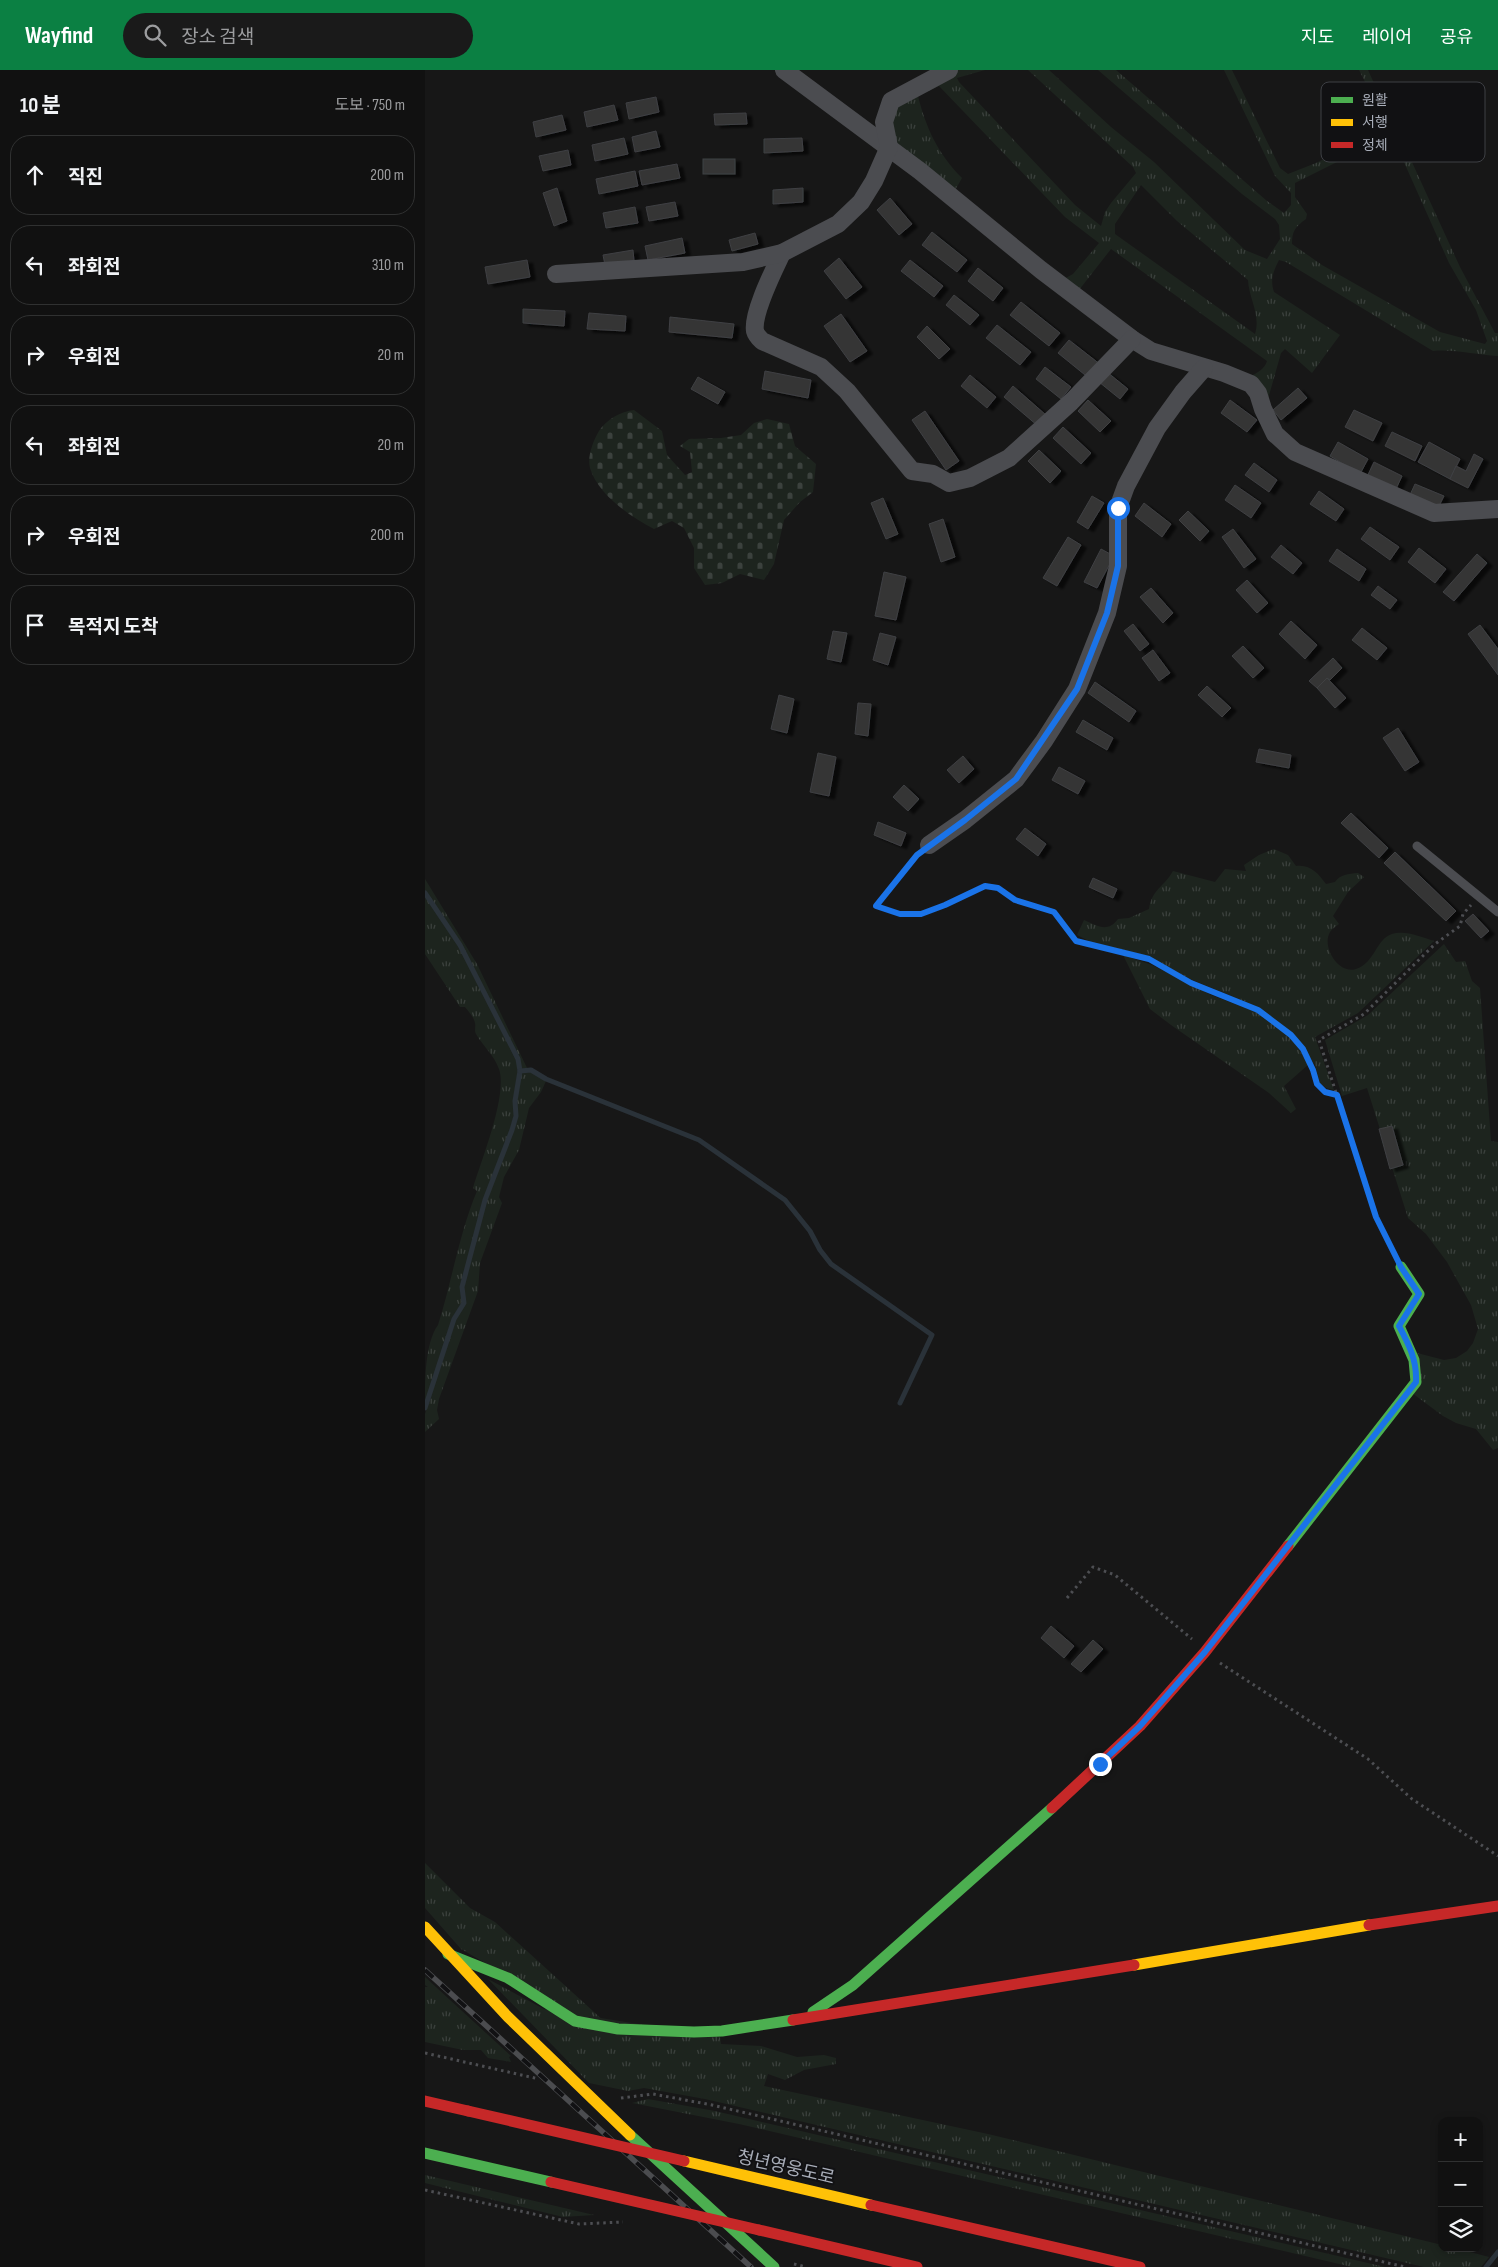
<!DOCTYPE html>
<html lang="ko">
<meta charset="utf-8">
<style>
body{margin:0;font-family:"Sofia Sans Condensed","Noto Sans KR",sans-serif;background:#1a1a1a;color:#f1f3f6}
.controls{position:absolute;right:15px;bottom:15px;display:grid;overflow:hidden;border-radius:10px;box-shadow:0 2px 8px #0003}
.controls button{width:45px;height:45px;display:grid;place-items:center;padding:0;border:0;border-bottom:1px solid #303131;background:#111;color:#f1f3f6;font:25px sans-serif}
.stop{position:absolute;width:15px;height:15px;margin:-11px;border:4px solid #1a73e8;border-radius:50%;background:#fff}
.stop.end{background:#1a73e8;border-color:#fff;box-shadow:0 1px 5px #0008}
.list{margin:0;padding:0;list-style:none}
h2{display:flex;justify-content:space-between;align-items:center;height:65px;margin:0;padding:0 20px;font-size:21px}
h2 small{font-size:16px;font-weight:400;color:#9c9d9f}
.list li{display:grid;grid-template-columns:32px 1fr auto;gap:15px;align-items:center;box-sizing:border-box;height:80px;margin:0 10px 10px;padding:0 10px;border:1px solid #303131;border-radius:20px}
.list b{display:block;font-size:19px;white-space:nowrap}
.list em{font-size:16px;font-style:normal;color:#9c9d9f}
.icon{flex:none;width:28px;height:28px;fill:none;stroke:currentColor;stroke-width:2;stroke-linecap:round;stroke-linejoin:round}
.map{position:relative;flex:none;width:1073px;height:2197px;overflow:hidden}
header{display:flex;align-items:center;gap:30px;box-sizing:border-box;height:70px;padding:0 25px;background:#0b8043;color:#fff}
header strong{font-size:24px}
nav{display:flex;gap:28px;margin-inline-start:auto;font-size:18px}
.search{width:350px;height:45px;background:#1a1a1a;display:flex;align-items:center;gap:12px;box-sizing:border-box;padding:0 18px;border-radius:28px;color:#9c9d9f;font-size:19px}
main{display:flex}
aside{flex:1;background:#111}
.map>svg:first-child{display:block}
.grass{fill:url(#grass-tufts);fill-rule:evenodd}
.cemetery{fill:url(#cemetery-stones)}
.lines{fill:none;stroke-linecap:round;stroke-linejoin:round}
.stream{stroke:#2a3239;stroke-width:5}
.building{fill:#353536;stroke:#3f4043;filter:url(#shadow)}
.path{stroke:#4d4e52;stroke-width:3;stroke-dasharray:2.5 4;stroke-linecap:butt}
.lane{stroke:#4b4c50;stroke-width:9}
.street{stroke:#4b4c50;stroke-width:18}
.fast{stroke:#4caf50;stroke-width:11}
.slow{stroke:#ffc107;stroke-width:11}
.jam{stroke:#c62828;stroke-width:11}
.rail-casing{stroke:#4b4c4f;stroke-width:5.5}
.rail{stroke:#111113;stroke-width:4;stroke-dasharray:11;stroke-linecap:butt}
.jam-bridge{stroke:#c62828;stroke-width:11}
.route{stroke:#1a73e8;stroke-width:6}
.labels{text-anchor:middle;stroke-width:4;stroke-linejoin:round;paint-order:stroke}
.street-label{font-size:18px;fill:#a8adb8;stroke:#111113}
.key{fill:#111113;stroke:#3e4045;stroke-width:1}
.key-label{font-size:14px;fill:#a8adb8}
</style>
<header>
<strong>Wayfind</strong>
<div class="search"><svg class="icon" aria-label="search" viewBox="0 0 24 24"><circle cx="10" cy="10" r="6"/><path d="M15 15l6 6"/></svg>장소 검색</div>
<nav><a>지도</a><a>레이어</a><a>공유</a></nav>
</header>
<main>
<aside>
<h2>10 분<small>도보 · 750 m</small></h2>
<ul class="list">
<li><svg class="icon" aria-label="ahead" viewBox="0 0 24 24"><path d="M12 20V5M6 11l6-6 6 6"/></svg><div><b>직진</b></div><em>200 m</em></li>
<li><svg class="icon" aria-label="left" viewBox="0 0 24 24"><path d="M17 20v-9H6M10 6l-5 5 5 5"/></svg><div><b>좌회전</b></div><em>310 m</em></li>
<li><svg class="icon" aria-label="right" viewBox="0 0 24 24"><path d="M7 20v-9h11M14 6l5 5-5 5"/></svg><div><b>우회전</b></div><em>20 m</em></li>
<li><svg class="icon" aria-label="left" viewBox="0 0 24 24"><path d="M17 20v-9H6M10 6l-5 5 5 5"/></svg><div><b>좌회전</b></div><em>20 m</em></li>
<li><svg class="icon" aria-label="right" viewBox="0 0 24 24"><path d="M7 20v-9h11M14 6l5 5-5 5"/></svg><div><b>우회전</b></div><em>200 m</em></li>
<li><svg class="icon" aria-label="arrive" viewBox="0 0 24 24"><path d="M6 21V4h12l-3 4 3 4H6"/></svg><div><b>목적지 도착</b></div></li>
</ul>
</aside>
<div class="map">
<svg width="1073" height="2197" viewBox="0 0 1073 2197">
<defs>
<pattern id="grass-tufts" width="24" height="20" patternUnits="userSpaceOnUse" patternTransform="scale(1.25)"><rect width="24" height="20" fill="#1d241e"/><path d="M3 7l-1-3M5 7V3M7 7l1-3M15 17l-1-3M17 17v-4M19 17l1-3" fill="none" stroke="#3b413d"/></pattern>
<pattern id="cemetery-stones" width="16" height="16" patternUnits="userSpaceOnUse" patternTransform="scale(1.25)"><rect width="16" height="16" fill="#1d241e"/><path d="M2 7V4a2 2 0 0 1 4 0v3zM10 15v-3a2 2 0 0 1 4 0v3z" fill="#3b413d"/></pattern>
<filter id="shadow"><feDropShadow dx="5.5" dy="3" stdDeviation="1" flood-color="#0009"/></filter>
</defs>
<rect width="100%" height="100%" fill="#171717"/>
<!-- grass -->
<g class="grass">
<path d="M532,0h28l-28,8 2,4 116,123 26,21 4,-14 6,-9 25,-30 -3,-6 -105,-97h21l62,57 43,35 91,88 22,9 13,-20 -1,-14 -4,-6 -33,-25 -144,-124h18l151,131 17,12 7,-8v-12l-16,-17 -51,-106h8l48,98 8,6 28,-11 72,-36 -29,-57h9l15,33 13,20 4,13 60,131 35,66h3v23c-22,-1 -43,-7 -65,-5l-147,-89 -7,-2c-6,12 -9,20 -5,32l66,43 -28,38 -27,-24 -4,4 -13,46 -19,-22c8,-4 16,-8 18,-16l-156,-112 -32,41 -15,-11 9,-5 26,-31 -34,-26 -126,-131 -21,10c8,32 20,58 44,82l-8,14 -56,-47 -4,-5 -5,-15 12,-27zM963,71l11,10 50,112 27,47 11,31 -2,3 -45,-12 -118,-67 -30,-21c0,-13 3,-17 14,-25l1,-5 -12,-17v-14l66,-33zM716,115l36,36 71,59c1,19 13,35 7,54l-140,-100v-10z"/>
<path d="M849,779l14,6 8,11c14,-2 22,7 30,18l9,-2c6,-8 13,-8 23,-9l6,4 -16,15 -15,24 6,8c-3,2 -7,5 -9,8 -9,15 9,43 26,37 19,-6 20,-30 36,-35 13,-4 29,3 42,7l-76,72 -43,24 19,53 -8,-2 -6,-5 -5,-18 -17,-26 -42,-33 -66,-27 -42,-23 -57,-14 -14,-7 7,-15c13,6 24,13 34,-1l11,-1 20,-9c3,-20 15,-22 24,-38l42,11 10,-13 21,2 -2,-6 15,-10z"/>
<path d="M0,809l52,85 50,104 -6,1 -2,-10 -57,-114 -37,-55z"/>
<path d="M0,826l34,50 58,114 1,11 -5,30 1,14 -4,15 -27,70 -22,87 1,15 -10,16 -27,86c0,-24 0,-61 13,-79 14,-44 21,-91 39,-134l-4,-3c8,-27 35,-93 26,-119 -5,-14 -16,-23 -23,-35 -2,-4 0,-7 -1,-11 -1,-6 -7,-12 -10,-16h-5l-35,-53z"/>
<path d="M1019,874l12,18 9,-1 7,20 8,7 11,153 7,1v306l-5,2 -17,-21 -20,-6 -13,-7 -31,-23 5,-40 27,7 12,-2 11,-7 6,-8 5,-14 -7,-24 -24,-43 -21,-28 -18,-16 -41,-130 -25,8 -17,-56 43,-25z"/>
<path d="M698,885l29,10 59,30 45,17 33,23 20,29 -25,22 12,23 -5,4 -22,-20 -98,-68 -21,-16z"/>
<path d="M106,1001l15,10 -5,11 -12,16 -10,42 -15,27 -5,20 3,6 -22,60 -2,28 -39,108 -2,11 2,9 -14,13v-18l17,-57 13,-38 10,-16 -1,-16 22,-86 27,-70 4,-15 -1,-14 5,-30z"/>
<path d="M0,1793l45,45 25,14 110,100 -26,-5 -118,-68 -36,-41z"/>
<path d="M0,1907l86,79 -2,1 2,5 -23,-4 -7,-8h-18l-38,-8v-55h3l-3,-2z"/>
<path d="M63,1909l56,30 176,28 1,7 40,2 36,11 27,-2 12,3v6l-32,6 -19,10 -17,-6 -4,12 224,48 454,111v3h13l34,9 -8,10h-57l-719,-168 -61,-11 -16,3 -39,-8z"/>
<path d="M223,2029l67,12 670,156h-33l-613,-143 -107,-21z"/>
<path d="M0,2105l169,40 -31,2 -138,-34z"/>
</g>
<!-- cemetery -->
<path class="cemetery" d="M209,340l28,21 5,24 18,20 7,-3 -2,-20 -10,-6 9,-7 32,-1 20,-3 13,-12 13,-4 22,5 6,22 21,18 -3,28 -13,10 -16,18 -10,44 -10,16 -24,-6 -18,9 -17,2 -11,-17v-20l-10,-20 -12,-7 -18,8c-23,-12 -56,-34 -64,-61 -3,-11 3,-27 9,-37 7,-11 22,-20 35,-21z"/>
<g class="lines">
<!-- stream -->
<g class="stream">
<path d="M0,823l35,52 58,114 2,12 -5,30 1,15 -4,14 -27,70 -23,87 2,16 -10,16 -29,89"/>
<path d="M95,1001l11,-1 15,9 153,61 86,60 25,31 10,19 11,14 101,71 -32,68"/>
<path d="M1061,2197l12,-15"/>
</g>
</g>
<!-- building -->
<g class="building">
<path d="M231,27l3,15 -30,7 -3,-16z"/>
<path d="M189,35l4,15 -31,7 -3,-15z"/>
<path d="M321,43l1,11 -32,1 -1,-11z"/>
<path d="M137,45l4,15 -30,7 -3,-15z"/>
<path d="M231,61l4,16 -25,5 -3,-15z"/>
<path d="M199,68l4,16 -33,7 -3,-16z"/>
<path d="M377,68l1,13 -39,2v-14z"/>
<path d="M143,80l3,15 -28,6 -4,-15z"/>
<rect x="278" y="89" width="32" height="15"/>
<path d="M252,94l3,14 -38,7 -3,-14z"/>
<path d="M210,101l3,15 -39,8 -3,-15z"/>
<path d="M132,118l10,33 -13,5 -11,-33z"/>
<path d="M378,118v14l-30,2v-14z"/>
<path d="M465,128l22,26 -13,11 -22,-25z"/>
<path d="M250,132l3,14 -29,5 -3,-14z"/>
<path d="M210,137l3,16 -32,5 -3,-15z"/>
<path d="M507,162l35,28 -10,12 -35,-27z"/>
<path d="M330,163l3,11 -26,7 -3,-11z"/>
<path d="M257,168l3,15 -37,7 -3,-14z"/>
<path d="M208,180l1,11 -29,4 -2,-10z"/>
<path d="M414,188l23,29 -16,12 -22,-28z"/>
<path d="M102,190l3,17 -42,7 -3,-17z"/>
<path d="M485,190l33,26 -9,11 -33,-26z"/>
<path d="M553,198l25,20 -10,13 -25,-20z"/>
<path d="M529,225l25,20 -9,10 -24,-20z"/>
<path d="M596,232l39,31 -11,13 -39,-31z"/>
<path d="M98,239l42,2 -1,15 -41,-3z"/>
<path d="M164,243l37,3 -1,15 -38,-2z"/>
<path d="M416,244l26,37 -17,11 -26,-36z"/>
<path d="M245,247l64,7 -2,14 -63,-6z"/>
<path d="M572,255l34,27 -11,13 -34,-27z"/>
<path d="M502,256l23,23 -11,10 -22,-22z"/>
<path d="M644,270l32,25 -11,14 -32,-26z"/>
<path d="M620,297l26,20 -10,12 -25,-20z"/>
<path d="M340,301l46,9 -3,18 -46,-9z"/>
<path d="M682,302l21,17 -8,10 -21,-17z"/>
<path d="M545,305l26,22 -9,11 -26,-22z"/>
<path d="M273,307l27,15 -7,12 -27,-15z"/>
<path d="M588,316l33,29 -8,11 -34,-29z"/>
<path d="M873,318l9,10 -26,22 -8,-10z"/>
<path d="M663,330l23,21 -11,11 -22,-21z"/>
<path d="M805,330l27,20 -10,12 -26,-19z"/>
<path d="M929,340l28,13 -9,18 -28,-14z"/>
<path d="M500,341l34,50 -13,9 -34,-50z"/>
<path d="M638,357l28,26 -10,11 -28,-26z"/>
<path d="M967,362l30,14 -7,15 -30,-15z"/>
<path d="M913,372l30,17 -8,15 -30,-18z"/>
<path d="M1004,372l31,17 -10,20 -32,-17z"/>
<path d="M614,380l22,21 -11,12 -22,-22z"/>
<path d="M1049,384l9,5 -15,29 -18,-9 6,-13 10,5z"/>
<path d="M949,392l28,14 -7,15 -28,-14z"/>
<path d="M829,393l23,17 -8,12 -24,-17z"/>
<path d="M990,414l29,12 -7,14 -28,-13z"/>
<path d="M810,415l26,18 -10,15 -26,-18z"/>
<path d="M894,421l25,18 -8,12 -26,-17z"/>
<path d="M667,426l12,7 -16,26 -11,-7z"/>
<path d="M458,428l15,36 -12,5 -15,-36z"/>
<path d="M719,433l27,21 -9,13 -27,-21z"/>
<path d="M763,441l21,20 -9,10 -21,-21z"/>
<path d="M518,449l12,38 -14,5 -12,-38z"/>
<path d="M945,457l29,20 -9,13 -29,-21z"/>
<path d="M808,459l23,30 -12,9 -22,-31z"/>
<path d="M643,467l13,8 -24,41 -14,-8z"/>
<path d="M856,475l21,18 -9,11 -22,-17z"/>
<path d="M994,478l27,21 -11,14 -27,-21z"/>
<path d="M676,479l13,7 -17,32 -13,-6z"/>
<path d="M912,479l29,20 -7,12 -30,-20z"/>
<path d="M1052,484l10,9 -33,38 -11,-9z"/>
<path d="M459,502l22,5 -10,43 -21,-4z"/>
<path d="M822,510l21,23 -11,10 -21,-23z"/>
<path d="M953,516l19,14 -7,9 -19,-14z"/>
<path d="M726,518l22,25 -10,10 -23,-26z"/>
<path d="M866,551l26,24 -12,14 -26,-25z"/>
<path d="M708,554l16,20 -9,7 -16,-20z"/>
<path d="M1055,555l18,24v26l-30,-41z"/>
<path d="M937,558l25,20 -10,12 -25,-20z"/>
<path d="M408,561l14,2 -6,29 -14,-3z"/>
<path d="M455,563l16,4 -8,28 -15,-5z"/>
<path d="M818,576l21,22 -11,10 -21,-22z"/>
<path d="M728,580l17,23 -11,8 -17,-23z"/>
<path d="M908,588l9,10 -12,12 -3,-2 -10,10 -8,-7z"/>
<path d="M902,608l19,20 -11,10 -18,-20z"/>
<path d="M670,612l41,29 -7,11 -41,-29z"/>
<path d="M782,616l24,22 -9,9 -24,-22z"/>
<path d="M354,625l15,4 -7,34 -16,-4z"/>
<path d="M433,633l13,1 -3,32 -13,-2z"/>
<path d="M658,650l30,18 -6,12 -31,-18z"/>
<path d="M973,658l21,34 -14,9 -22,-33z"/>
<path d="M834,679l32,6 -2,13 -33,-6z"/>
<path d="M393,683l18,4 -7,39 -19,-4z"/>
<path d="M538,686l11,13 -15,14 -12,-13z"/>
<path d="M634,697l26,14 -7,13 -26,-14z"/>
<path d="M479,715l15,14 -11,12 -15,-14z"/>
<path d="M926,743l37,35 -9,10 -38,-35z"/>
<path d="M453,752l28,11 -5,13 -27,-11z"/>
<path d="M600,758l21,16 -8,12 -22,-17z"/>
<path d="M970,782l61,59 -10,10 -62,-58z"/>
<path d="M668,808l24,11 -4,9 -24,-11z"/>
<path d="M1048,844l16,17 -8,7 -16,-17z"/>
<path d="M967,1056l11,39 -13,4 -11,-40z"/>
<path d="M626,1556l23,20 -10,12 -23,-20z"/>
<path d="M668,1570l10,9 -22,23 -10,-8z"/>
</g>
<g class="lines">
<!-- path -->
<g class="path">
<path d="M492,785l-41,51 24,8h21l24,-9 39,-19 14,2 17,12 39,12 22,29 74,18 41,24 67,27 33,25 12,14 10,20 4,15 8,8 12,3"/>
<path d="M968,1181l-17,-34 -57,-177 45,-26 71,-70 25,-18 3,-12 8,-9"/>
<path d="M642,1528l26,-31 22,8 77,64"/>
<path d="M795,1593l148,96 44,40 86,57"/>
<path d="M0,1983l114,26"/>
<path d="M196,2028l32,-4 59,11 693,162"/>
<path d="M0,2120l154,34 44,-2"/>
<path d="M369,2194l12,3"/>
</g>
<!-- lane -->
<path class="lane" d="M992,776l81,66"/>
<!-- street -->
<g class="street">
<path d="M359,0l136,101 121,99 91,69 19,12 73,22 27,11 7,9 5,16 12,25 20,18 139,61 64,-4"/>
<path d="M357,183c-8,17 -30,60 -27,78 1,4 4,7 7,10l59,26 26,24 65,80 21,3 16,9 21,-5 39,-20 62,-56 61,-63"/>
<path d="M131,204l187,-12 39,-9 56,-29 23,-22 13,-21 15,-34 -5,-25 7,-21 58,-31"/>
<path d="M504,775l36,-25 51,-41 28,-38 33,-52 30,-76 11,-47v-58l8,-22 31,-58 26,-36 21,-24"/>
</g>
<!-- fast -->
<g class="fast">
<path d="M863,1476l128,-164 -2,-22 -15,-34 20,-32 -18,-27"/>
<path d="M23,1884l60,24 67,43 43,8 76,3 28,-1 71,-11"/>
<path d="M388,1942l40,-27 199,-177"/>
<path d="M205,2065l144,132"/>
<path d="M0,2083l126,29"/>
</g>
<!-- slow -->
<g class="slow">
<path d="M0,1857l83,90 122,118"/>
<path d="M709,1895l235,-40"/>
<path d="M259,2091l187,44"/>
</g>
<!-- jam -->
<g class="jam">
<path d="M627,1738l88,-82 65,-74 83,-106"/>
<path d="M944,1855l129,-19"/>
<path d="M368,1950l341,-55"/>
<path d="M0,2031l43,10"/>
<path d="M446,2135l269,62"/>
<path d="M334,2160l158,37"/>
</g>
<defs>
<path id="rail" d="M0,1900l326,297"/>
</defs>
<!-- rail casing -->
<use href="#rail" class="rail-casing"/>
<!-- rail -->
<use href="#rail" class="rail"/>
<!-- jam-bridge -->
<g class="jam-bridge">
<path d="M43,2041l216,50"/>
<path d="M126,2112l208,48"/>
</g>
</g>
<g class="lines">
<!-- route -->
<path class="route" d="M675,1694l40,-38 65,-74 211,-270c1,-22 -7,-37 -17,-56l20,-32 -18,-27 -25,-50 -39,-122 -12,-3 -8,-8 -4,-14 -10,-21 -12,-14 -33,-25 -67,-27 -42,-24 -73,-18 -22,-29 -39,-12 -17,-12 -13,-2 -40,19 -24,9h-21l-24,-8 41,-51 48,-35 51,-41 61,-90 30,-76 11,-47v-58"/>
</g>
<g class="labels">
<!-- street labels -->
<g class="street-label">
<text transform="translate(361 2097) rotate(13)" y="6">청년영웅도로</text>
</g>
</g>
<!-- legend -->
<rect x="896" y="12" width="164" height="80" rx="8" class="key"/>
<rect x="906" y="27" width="22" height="6" fill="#4caf50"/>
<rect x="906" y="49" width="22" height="7" fill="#ffc107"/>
<rect x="906" y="72" width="22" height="6" fill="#c62828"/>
<g class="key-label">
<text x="937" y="35">원활</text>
<text x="937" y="57">서행</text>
<text x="937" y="80">정체</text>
</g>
</svg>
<div class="controls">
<button>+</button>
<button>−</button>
<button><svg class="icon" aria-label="layers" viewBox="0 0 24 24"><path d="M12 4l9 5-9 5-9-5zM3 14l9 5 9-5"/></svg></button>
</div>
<div class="stop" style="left:693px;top:438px"></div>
<div class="stop end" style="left:675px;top:1694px"></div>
</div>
</main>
